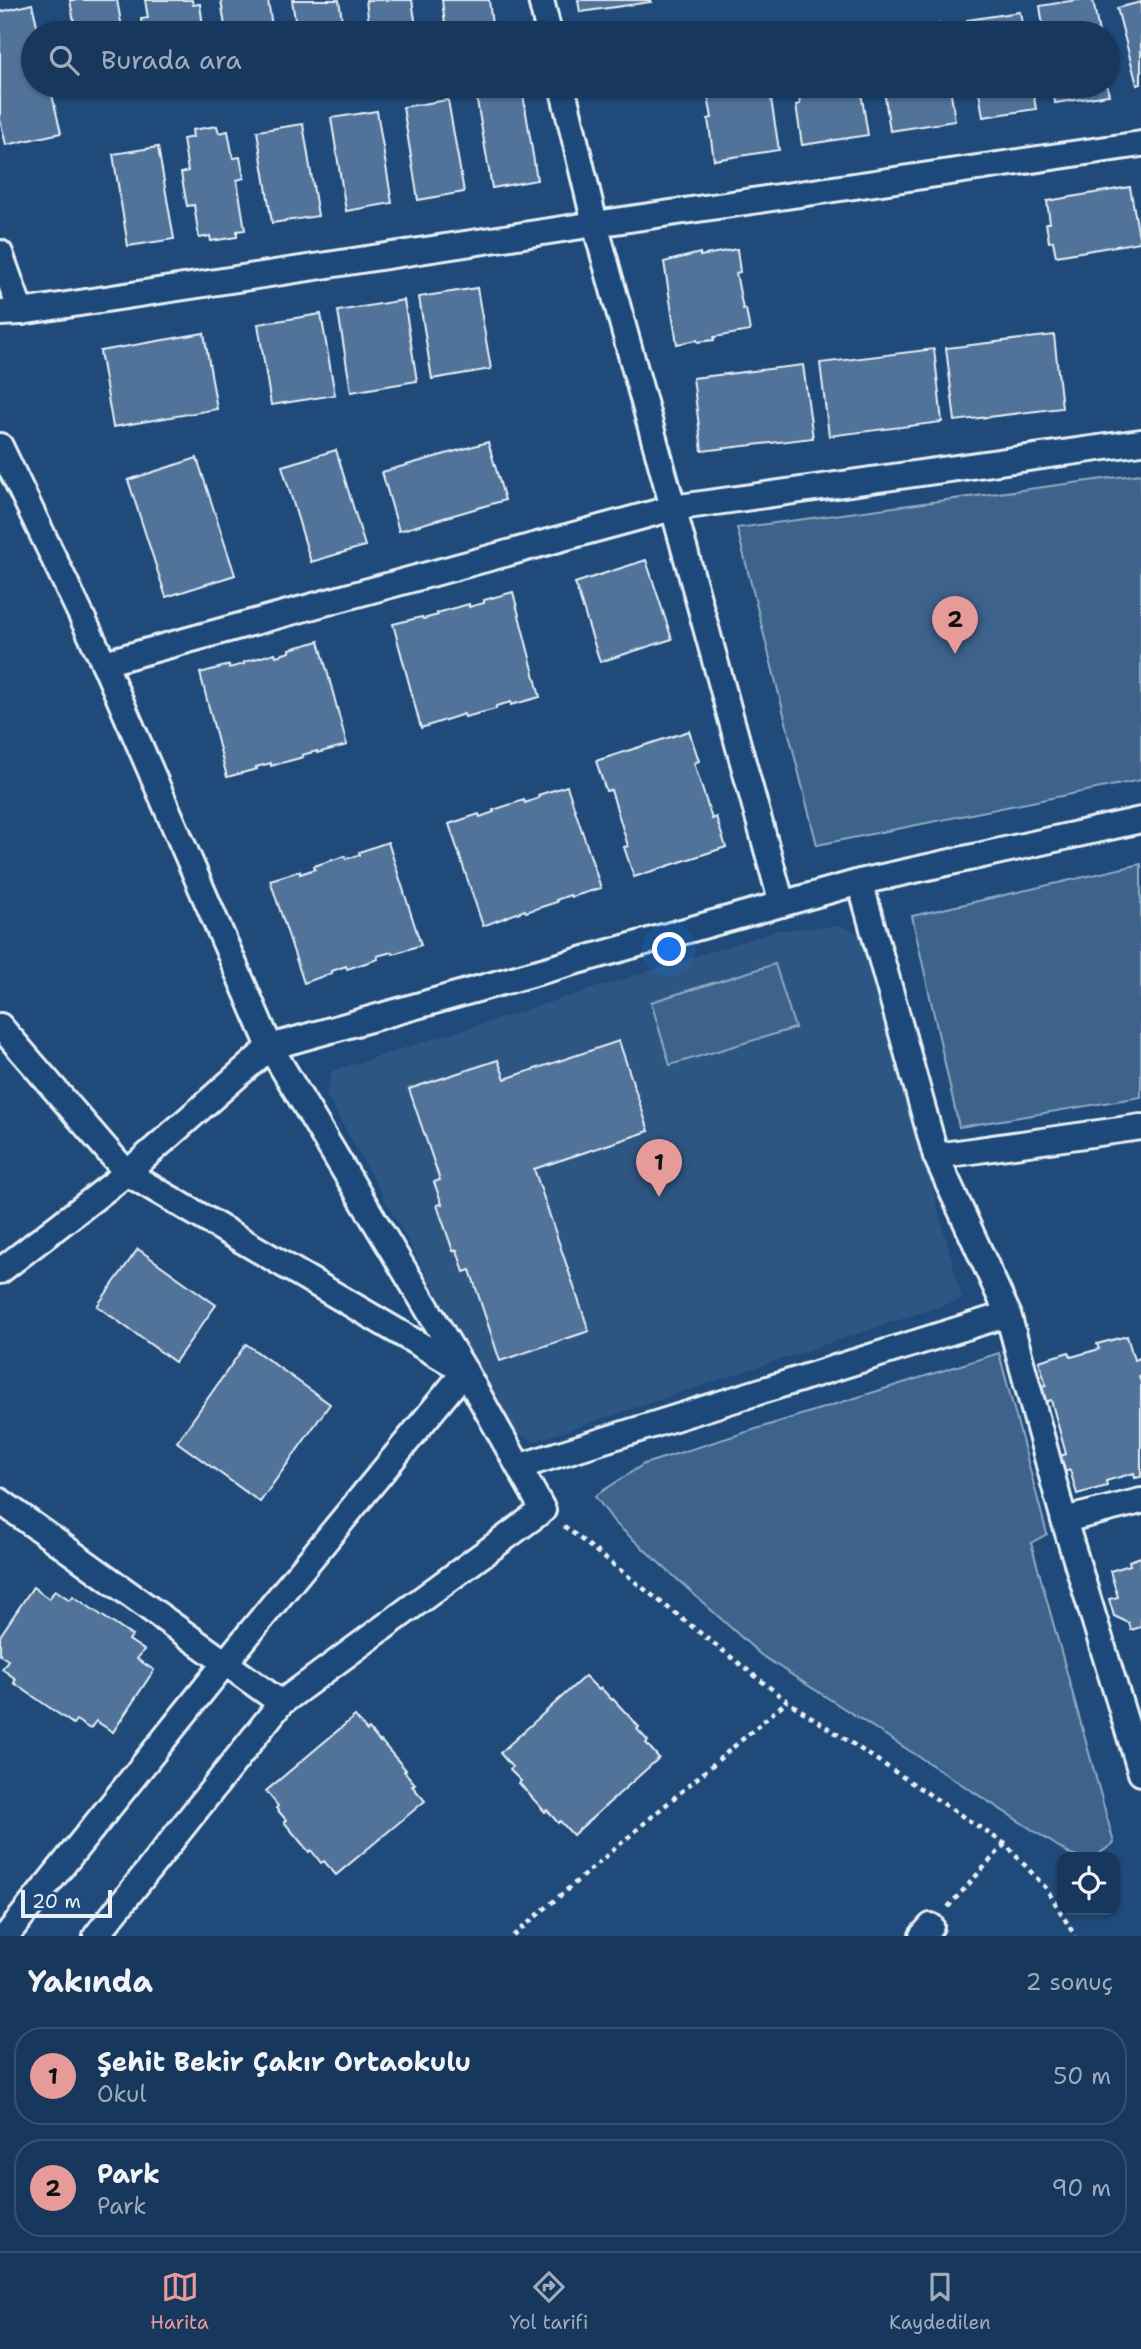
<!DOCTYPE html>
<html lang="tr">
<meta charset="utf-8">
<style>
body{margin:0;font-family:"Shantell Sans",sans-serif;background:#244365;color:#f1f3f6}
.controls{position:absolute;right:21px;bottom:21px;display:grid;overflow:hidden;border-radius:14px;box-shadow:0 2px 5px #0004}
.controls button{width:63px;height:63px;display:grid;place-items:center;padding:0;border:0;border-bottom:2px solid #365272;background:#17385c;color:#f1f3f6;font:35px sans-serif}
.scale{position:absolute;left:21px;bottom:18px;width:91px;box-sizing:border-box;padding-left:7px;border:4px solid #e8f1f8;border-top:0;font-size:19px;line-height:24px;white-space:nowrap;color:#e8f1f8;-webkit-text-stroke:5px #1f4a7a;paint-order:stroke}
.you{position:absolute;left:670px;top:950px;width:24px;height:24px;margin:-18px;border:5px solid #fff;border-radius:50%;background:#1a73e8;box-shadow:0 0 0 10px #1a73e833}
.badge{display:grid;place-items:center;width:46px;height:46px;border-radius:50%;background:#e69b98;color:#111;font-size:23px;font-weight:700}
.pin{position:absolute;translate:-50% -58px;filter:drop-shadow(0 2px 4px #0008)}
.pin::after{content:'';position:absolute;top:37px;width:24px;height:21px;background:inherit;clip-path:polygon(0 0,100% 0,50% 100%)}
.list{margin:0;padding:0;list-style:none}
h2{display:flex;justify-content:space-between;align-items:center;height:91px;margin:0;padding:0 28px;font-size:30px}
h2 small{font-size:23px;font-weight:400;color:#9eacbb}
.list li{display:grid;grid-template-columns:46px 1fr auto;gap:21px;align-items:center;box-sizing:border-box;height:98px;margin:0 14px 14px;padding:0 14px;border:2px solid #365272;border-radius:28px}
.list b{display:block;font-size:26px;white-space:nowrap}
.list p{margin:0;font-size:23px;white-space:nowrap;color:#9eacbb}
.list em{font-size:23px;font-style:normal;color:#9eacbb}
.icon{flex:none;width:38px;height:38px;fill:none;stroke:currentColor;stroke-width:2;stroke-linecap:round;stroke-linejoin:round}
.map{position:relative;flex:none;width:1141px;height:1936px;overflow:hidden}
.search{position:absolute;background:#17385c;box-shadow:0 2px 5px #0004;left:21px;right:21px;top:21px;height:77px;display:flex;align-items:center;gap:18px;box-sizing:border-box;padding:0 24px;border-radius:38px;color:#9eacbb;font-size:26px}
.sheet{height:315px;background:#17385c}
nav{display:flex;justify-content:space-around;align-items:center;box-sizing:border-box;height:98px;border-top:2px solid #365272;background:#17385c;font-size:19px;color:#9eacbb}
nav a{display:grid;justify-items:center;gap:4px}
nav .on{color:#e69b98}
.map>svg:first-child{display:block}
.built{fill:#2e5683}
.green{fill:#3c628c;stroke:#92aac2;stroke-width:2}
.building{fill:#517399;stroke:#e8f1f8;stroke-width:2}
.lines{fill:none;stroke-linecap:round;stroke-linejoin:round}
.minor-casing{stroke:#e8f1f8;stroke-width:30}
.path{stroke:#e8f1f8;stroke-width:4.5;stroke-dasharray:5 5;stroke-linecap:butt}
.minor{stroke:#1f4a7a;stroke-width:24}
</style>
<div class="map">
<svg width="1141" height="1936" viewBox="0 0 1141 1936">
<rect width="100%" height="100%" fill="#1f4a7a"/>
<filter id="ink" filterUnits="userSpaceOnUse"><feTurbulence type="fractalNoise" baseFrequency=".0143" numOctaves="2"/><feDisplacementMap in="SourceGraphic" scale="14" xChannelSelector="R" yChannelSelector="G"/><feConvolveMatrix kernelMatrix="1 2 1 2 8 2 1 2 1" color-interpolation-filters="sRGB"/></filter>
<g filter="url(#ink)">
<!-- built -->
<path class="built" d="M840,926l25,9 97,364 -427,142 -20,-9 -189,-337 6,-24 447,-141z"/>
<!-- green -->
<g class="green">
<path d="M1141,474v306l-324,65 -80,-317z"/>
<path d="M1141,864v233l-182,30 -47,-211z"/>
<path d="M775,964l20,64 -125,37 -19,-63z"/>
<path d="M999,1353l48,181 -16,9 83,300 -18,13h-23l-312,-201 -146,-132 -20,-27 49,-32z"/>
</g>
<!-- building -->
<g class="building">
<path d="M70,0h47l6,33h-47z"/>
<path d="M145,0h47l1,5 7,-1 3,22 -7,1 1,6h-54l-2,-14 7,-1z"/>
<path d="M221,0h47l5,33h-47z"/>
<path d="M292,0h47l5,33h-47z"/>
<path d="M366,0h46l5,33h-47z"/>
<path d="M442,0h47l3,25 -13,2 1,5 -16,1v-4l-18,3z"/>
<path d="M578,0h73v2l-71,10z"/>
<path d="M1076,0h17l6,33h-55l-4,-27z"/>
<path d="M1141,2v82l-4,1 -20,-77z"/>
<path d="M32,4l7,29h-6v53h17l11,47 -55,12 -6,-26v-107z"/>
<path d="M1020,12l4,21h-55l-2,-13z"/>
<path d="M940,24l2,9h-65z"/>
<path d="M702,86h67l10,64 -65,10 -6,-41 4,-1 -5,-27h-4z"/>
<path d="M798,86h62l8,49 -66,10 -6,-40 4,-1z"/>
<path d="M887,86h63l5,35 -65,10 -6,-41h4z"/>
<path d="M973,86h59l4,23 -53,8 -5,-31z"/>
<path d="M1053,86h54l2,9 -54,8z"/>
<path d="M522,88l15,92 -45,8 -16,-93z"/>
<path d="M448,100l16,92 -46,8 -15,-93z"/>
<path d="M377,111l15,92 -46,8 -15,-93z"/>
<path d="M303,124l15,92 -46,7 -15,-92z"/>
<path d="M217,126l2,7 9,-2 5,27 7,-1 4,21 -7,2 8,50 -8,1v6l-26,4 -1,-5 -11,2 -5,-33 -7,1 -6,-33 7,-2 -5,-32 10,-2 -1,-7z"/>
<path d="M158,147l16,92 -46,7 -15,-92z"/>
<path d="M1130,187l10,55 -84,14 -3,-15 -4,1 -3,-19h4l-3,-22z"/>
<path d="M737,249l3,23 -4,1 7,36h3l4,22 -36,6v3l-16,2 -1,-2 -20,4 -13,-82 36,-9v3z"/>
<path d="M477,288l14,81 -59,10 -13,-82z"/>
<path d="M404,300l13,81 -66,11 -13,-81z"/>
<path d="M321,314l14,81 -64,10 -13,-81z"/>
<path d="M204,333l13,76 -104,18 -13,-76z"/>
<path d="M1054,335l8,73 -107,13 -9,-73z"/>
<path d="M934,349l8,73 -113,14 -9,-73z"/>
<path d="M803,365l10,73 -111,13 -9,-73z"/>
<path d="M488,442l17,58 -106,31 -17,-59z"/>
<path d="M336,450l29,96 -54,16 -29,-96z"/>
<path d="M197,458l38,117 -69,22 -38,-117z"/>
<path d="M646,560l26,79 -72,23 -25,-79z"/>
<path d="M513,592l27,105 -29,8v-3l-15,4v3l-31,8 -1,-3 -43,14 -28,-104 29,-7 1,2 15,-4 -1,-2 32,-9v3l15,-4v-3z"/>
<path d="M319,641l28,104 -30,8v-2l-15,4 1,2 -32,9v-3l-15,4 1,2 -30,8 -27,-104 29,-8v3l15,-4v-2l31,-9 1,3 14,-4v-3z"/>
<path d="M689,731l10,30 -5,2 18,56 4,-2 10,30 -92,30 -10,-30 4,-1 -17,-56 -5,1 -10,-30z"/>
<path d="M567,786l34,102 -30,9 -1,-2 -14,5 1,2 -31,10 -1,-2 -42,16 -34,-102 30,-10 1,3 14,-5 -1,-2 31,-10 1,3 14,-5 -1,-3z"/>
<path d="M388,842l33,103 -28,9 -1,-2 -15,4 1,3 -31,10 -1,-3 -14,5v2l-28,10 -34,-103 30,-9v3l15,-5 -1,-3 31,-10 1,3 14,-4 -1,-3z"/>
<path d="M619,1041l30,90 -115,38 55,162 -89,30 -30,-91 -6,2 -7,-22 -4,1 -16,-46 5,-1 -8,-22 6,-2 -31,-91 89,-29 7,19z"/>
<path d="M138,1249l78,56 -41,57 -78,-56z"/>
<path d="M1127,1336l7,24 6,-2 1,2v15l-2,1 2,7v94l-6,1 -1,-5 -28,8 1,5 -30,8 -7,-24 -5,2 -5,-16 6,-2 -15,-54 -6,2 -4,-16 5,-1 -7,-24 30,-9 2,5 28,-8 -2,-5z"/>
<path d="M246,1344l84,60 -70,98 -83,-60z"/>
<path d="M1141,1557v70l-10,3 -2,-7 -15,-7 -5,-17 9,-2 -8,-26 20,-6 -1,-4z"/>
<path d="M33,1587l16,12 6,-9 15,10 3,-4 59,40 -3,4 15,10 -7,9 17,11 -41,62 -17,-11 -6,8 -14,-9 -3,4 -59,-41 2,-4 -14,-10 6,-9 -8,-5v-19z"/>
<path d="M585,1676l14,14 2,-2 11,12 1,-1 26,28 -2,2 11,12 -2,2 13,15 -86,77 -13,-14 -2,2 -11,-13 -2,2 -26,-29 2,-2 -11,-11 2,-3 -12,-14z"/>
<path d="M355,1716l12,15 2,-2 11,13 1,-1 25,29 -2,1 11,13 -3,2 13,15 -89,74 -12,-14 -3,2 -10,-13 -2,2 -25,-30 2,-2 -10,-12 2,-2 -12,-15z"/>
</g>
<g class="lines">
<defs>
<g id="minor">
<path d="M541,0l8,33"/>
<path d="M562,86l33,138 187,680"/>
<path d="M0,253l21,59"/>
<path d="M0,313l21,-1 574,-88 546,-80"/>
<path d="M0,446l104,217 166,384 195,324 78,139 -262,193 -185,233"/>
<path d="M104,663l569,-155 468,-66"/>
<path d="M860,882l76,274 72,158 56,206 77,253"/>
<path d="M0,1026l127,147 338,198 -240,292 -219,273"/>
<path d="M936,1156l205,-29"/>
<path d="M0,1271l127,-98 143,-126 590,-165 281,-62"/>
<path d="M521,1466l487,-152"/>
<path d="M0,1501l281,202"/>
<path d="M1064,1520l77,-19"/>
<path d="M922,1936l9,-10"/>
</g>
</defs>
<!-- minor casing -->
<use href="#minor" class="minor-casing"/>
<!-- path -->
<g class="path">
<path d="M564,1526l223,175 218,143 41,44 29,48"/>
<path d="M948,1907l57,-63"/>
<path d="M513,1936l274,-235"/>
</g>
<!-- minor -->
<use href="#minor" class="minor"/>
</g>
</g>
</svg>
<div class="controls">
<button><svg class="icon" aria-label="locate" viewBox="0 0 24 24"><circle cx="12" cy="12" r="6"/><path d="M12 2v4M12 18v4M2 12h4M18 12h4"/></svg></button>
</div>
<div class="scale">20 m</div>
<div class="you"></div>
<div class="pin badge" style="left:659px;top:1197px">1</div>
<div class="pin badge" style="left:955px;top:654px">2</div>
<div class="search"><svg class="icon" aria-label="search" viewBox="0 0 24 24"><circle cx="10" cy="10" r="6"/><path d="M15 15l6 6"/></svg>Burada ara</div>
</div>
<section class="sheet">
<h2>Yakında<small>2 sonuç</small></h2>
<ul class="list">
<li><span class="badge">1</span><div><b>Şehit Bekir Çakır Ortaokulu</b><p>Okul</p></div><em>50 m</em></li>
<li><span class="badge">2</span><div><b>Park</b><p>Park</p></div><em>90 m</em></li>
</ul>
</section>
<nav>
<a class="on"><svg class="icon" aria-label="map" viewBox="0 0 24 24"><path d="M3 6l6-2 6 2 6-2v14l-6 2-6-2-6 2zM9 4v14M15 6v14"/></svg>Harita</a>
<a><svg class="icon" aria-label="directions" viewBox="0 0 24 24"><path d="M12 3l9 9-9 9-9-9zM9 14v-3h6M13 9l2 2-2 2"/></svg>Yol tarifi</a>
<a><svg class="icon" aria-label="saved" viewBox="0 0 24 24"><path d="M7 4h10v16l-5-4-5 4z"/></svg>Kaydedilen</a>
</nav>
